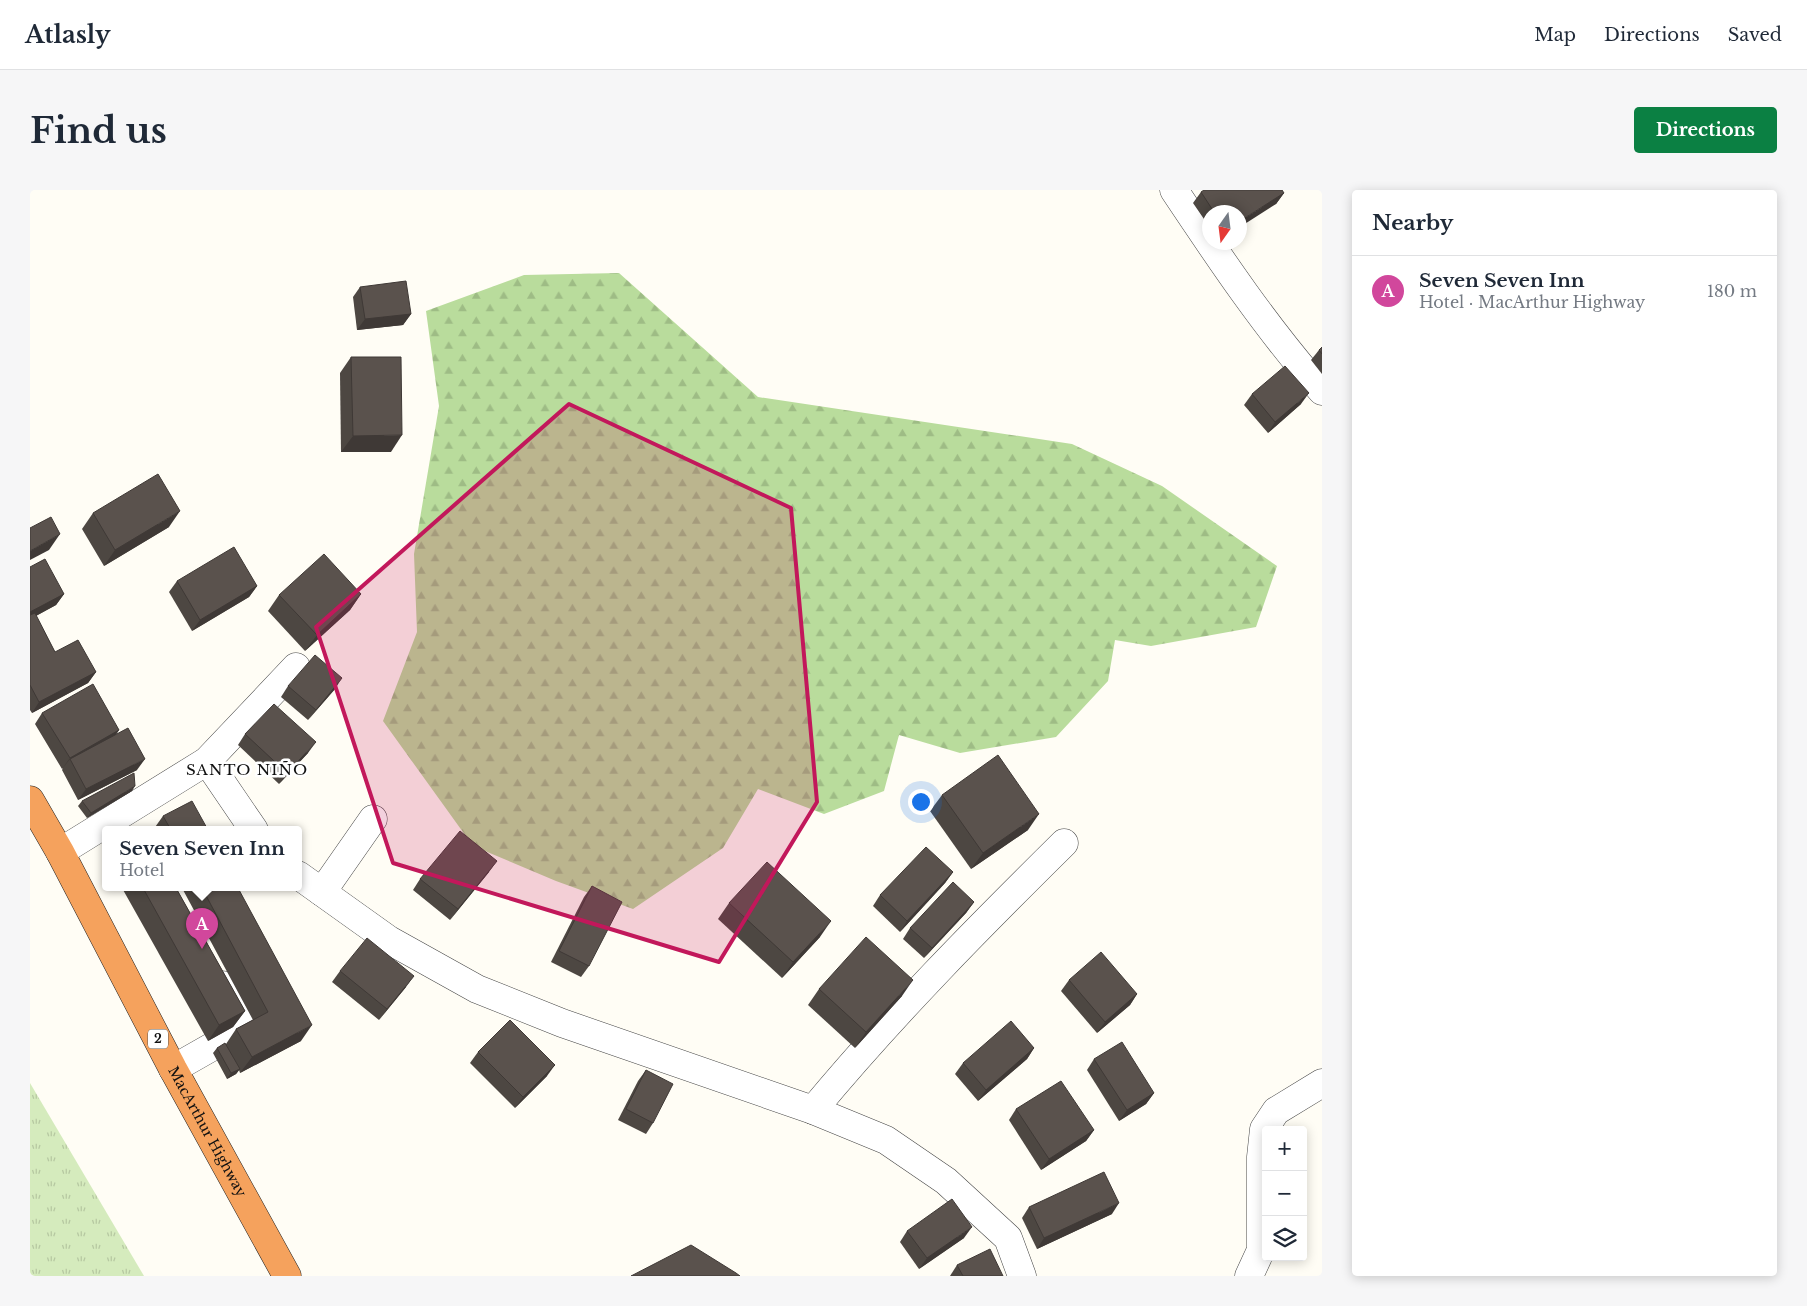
<!DOCTYPE html>
<meta charset="utf-8">
<style>
body{margin:0;font-family:"Libre Baskerville",serif;background:#f6f6f7;color:#1f2937}
.controls{position:absolute;right:15px;bottom:15px;display:grid;overflow:hidden;border-radius:5px;box-shadow:0 2px 12px #0003}
.controls button{width:45px;height:45px;display:grid;place-items:center;padding:0;border:0;border-bottom:1px solid #e0e1e3;background:#fff;color:#1f2937;font:25px sans-serif}
.compass{position:absolute;left:1172px;top:15px;width:45px;height:45px;border-radius:50%;background:#fff;box-shadow:0 2px 12px #0003;rotate:194deg}
.you{position:absolute;left:890px;top:611px;width:18px;height:18px;margin:-12px;border:4px solid #fff;border-radius:50%;background:#1a73e8;box-shadow:0 0 0 8px #1a73e833}
.badge{display:grid;place-items:center;width:32px;height:32px;border-radius:50%;background:#0b8043;color:#fff;font-size:16px;font-weight:700}
.pin{position:absolute;translate:-50% -41px;filter:drop-shadow(0 1px 2px #0008)}
.pin::after{content:'';position:absolute;top:26px;width:18px;height:15px;background:inherit;clip-path:polygon(0 0,100% 0,50% 100%)}
.popup{position:absolute;left:72px;top:636px;width:200px;height:65px;box-sizing:border-box;display:grid;place-content:center;border-radius:5px;background:#fff;filter:drop-shadow(0 1px 4px #0005);font-size:16px;white-space:nowrap;color:#747a83}
.popup b{font-size:19px;color:#1f2937}
.popup::after{content:'';position:absolute;left:50%;top:100%;margin-left:-10px;border:10px solid transparent;border-top-color:#fff}
.list{margin:0;padding:0;list-style:none}
h2{display:flex;justify-content:space-between;align-items:center;height:65px;margin:0;padding:0 20px;font-size:21px}
h2 small{font-size:16px;font-weight:400;color:#747a83}
.list li{display:grid;grid-template-columns:32px 1fr auto;gap:15px;align-items:center;box-sizing:border-box;height:70px;padding:0 20px;border-top:1px solid #e0e1e3}
.list b{display:block;font-size:19px;white-space:nowrap}
.list p{margin:0;font-size:16px;white-space:nowrap;color:#747a83}
.list em{font-size:16px;font-style:normal;color:#747a83}
.icon{flex:none;width:28px;height:28px;fill:none;stroke:currentColor;stroke-width:2;stroke-linecap:round;stroke-linejoin:round}
.map{position:relative;flex:none;width:1292px;height:1086px;overflow:hidden;border-radius:5px}
header{display:flex;align-items:center;gap:30px;box-sizing:border-box;height:70px;padding:0 25px;background:#fff;border-bottom:1px solid #e0e1e3}
header strong{font-size:24px}
nav{display:flex;gap:28px;margin-inline-start:auto;font-size:18px}
.intro{display:flex;align-items:center;justify-content:space-between;box-sizing:border-box;height:120px;padding:0 30px}
h1{margin:0;font-size:35px}
.button{padding:12px 22px;border-radius:5px;background:#0b8043;color:#fff;font-size:18px;font-weight:700}
main{display:flex;gap:30px;padding:0 30px}
aside{flex:1;background:#fff;border-radius:5px;box-shadow:0 2px 12px #0003}
.map>svg:first-child{display:block}
.grass{fill:url(#grass-tufts)}
.forest{fill:url(#forest-firs)}
.lines{fill:none;stroke-linecap:round;stroke-linejoin:round}
.minor-casing{stroke:#444;stroke-width:29}
.highway-casing{stroke:#222;stroke-width:29}
.minor{stroke:#fff;stroke-width:28}
.highway{stroke:#f5a25d;stroke-width:28}
.wall{fill:#4d4742}
.shaded-wall{fill:#3f3936}
.building{fill:#5a524d;stroke:#3f3936}
.marked{fill:#c2185b;fill-opacity:0.2;stroke:#c2185b;stroke-width:4;stroke-linejoin:round}
.labels{text-anchor:middle;stroke-width:5;stroke-linejoin:round;paint-order:stroke}
.shield{fill:#fff;stroke:#585858;stroke-width:1}
.shield-label{font-size:12px;font-weight:bold;fill:#111}
.street-label{font-size:14px;fill:#111;stroke:#fff}
.neighbourhood-label{font-size:15px;letter-spacing:1px;fill:#111;stroke:#fff}
</style>
<header>
<strong>Atlasly</strong>
<nav><a>Map</a><a>Directions</a><a>Saved</a></nav>
</header>
<div class="intro"><h1>Find us</h1><a class="button">Directions</a></div>
<main>
<div class="map">
<svg width="1292" height="1086" viewBox="0 0 1292 1086">
<defs>
<pattern id="grass-tufts" width="24" height="20" patternUnits="userSpaceOnUse" patternTransform="scale(1.25)"><rect width="24" height="20" fill="#d5ebbd"/><path d="M3 7l-1-3M5 7V3M7 7l1-3M15 17l-1-3M17 17v-4M19 17l1-3" fill="none" stroke="#b6c8a1"/></pattern>
<pattern id="forest-firs" width="22" height="20" patternUnits="userSpaceOnUse" patternTransform="scale(1.25)"><rect width="22" height="20" fill="#b9dc9c"/><path d="M5 1l3.5 6h-7zM16 11l3.5 6h-7z" fill="#9ebc85"/></pattern>
</defs>
<rect width="100%" height="100%" fill="#fffdf5"/>
<!-- grass -->
<path class="grass" d="M0,893l114,193h-114z"/>
<!-- forest -->
<path class="forest" d="M589,83l139,124 314,47 90,42 115,80 -21,61 -105,19 -36,-6 -7,41 -52,56 -96,16 -61,-18 -15,56 -60,23 -66,-25 -35,59 -90,61 -77,-28 -83,-35 -90,-125 34,-89 -3,-78 25,-148 -13,-95 98,-36z"/>
<g class="lines">
<defs>
<g id="minor">
<path d="M1144,0c46,69 93,139 148,201"/>
<path d="M177,571l47,69"/>
<path d="M30,662l147,-91 89,-94"/>
<path d="M268,685l91,65 88,49 85,34 251,87 73,30 60,41 62,57 14,38"/>
<path d="M292,702l51,-73"/>
<path d="M143,879l72,-41 -23,-43"/>
<path d="M783,920c78,-94 164,-181 251,-267"/>
<path d="M1219,1086l12,-26v-93l3,-28 12,-18 46,-28"/>
</g>
<g id="highway">
<path id="s1" d="M0,610l30,52 113,217 114,207"/>
</g>
</defs>
<!-- minor casing -->
<use href="#minor" class="minor-casing"/>
<!-- highway casing -->
<use href="#highway" class="highway-casing"/>
<!-- minor -->
<use href="#minor" class="minor"/>
<!-- highway -->
<use href="#highway" class="highway"/>
</g>
<!-- wall -->
<g class="wall">
<path d="M1171,2l83,1 -8,11 -36,8h-30v8l-4,2 -13,-19z"/>
<path d="M330,97l51,27 -8,11 -46,5 -4,-33z"/>
<path d="M1292,157v27l-11,-14 8,-10z"/>
<path d="M321,167l40,95h-50l-1,-79z"/>
<path d="M1222,204l49,10 -33,29 -24,-28z"/>
<path d="M63,323l76,14 -65,39 -22,-37z"/>
<path d="M0,377l34,27 -8,11 -20,11 19,36 41,20 -8,11 -56,30 -2,-3z"/>
<path d="M147,391l80,5 -8,11 -57,34 -23,-39z"/>
<path d="M331,404l-11,16 -45,41 -37,-40 11,-16z"/>
<path d="M258,496l47,3 -27,31 -27,-23z"/>
<path d="M12,523l77,17 -3,4 21,36 -59,30 -16,-30 1,-2 -1,1 -27,-45z"/>
<path d="M215,544l63,19 -29,31 -41,-39z"/>
<path d="M102,601l-45,27 -9,-12 4,-5z"/>
<path d="M912,605l86,35 -57,39 -41,-58z"/>
<path d="M133,626l45,14h-55z"/>
<path d="M459,682l-39,48 -37,-30 7,-11z"/>
<path d="M923,682l-8,11 -45,49 -27,-26 7,-11z"/>
<path d="M562,696l-3,80 -8,11 -30,-15 33,-65z"/>
<path d="M92,698h54l69,123 -12,16 -25,14z"/>
<path d="M152,698h56l63,153 -61,32 -1,-3 -3,4 -9,5 -14,-26 4,-5 9,-4 10,-15 17,-9z"/>
<path d="M944,712l-8,11 -42,45 -21,-19 7,-11z"/>
<path d="M699,713l91,34 -38,41 -64,-59z"/>
<path d="M310,781l66,16 -27,33 -47,-38z"/>
<path d="M1039,790l68,14 -7,11 -33,28 -36,-42z"/>
<path d="M789,799l83,7 -47,52 -47,-43z"/>
<path d="M1004,858l-7,11 -49,42 -23,-27 8,-11z"/>
<path d="M448,862l69,24 -32,32 -45,-45z"/>
<path d="M1064,869l60,34 -8,11 -27,17 -32,-51z"/>
<path d="M616,880l7,53 -7,11 -28,-14 20,-39z"/>
<path d="M986,919l78,21 -8,11 -45,29 -32,-50z"/>
<path d="M999,1017l83,7 -75,35 -15,-31z"/>
<path d="M877,1041l57,7 -45,31 -19,-27z"/>
<path d="M927,1075l46,11h-53z"/>
</g>
<!-- shaded-wall -->
<g class="shaded-wall">
<path d="M1254,3l-8,11 -36,23v-6z"/>
<path d="M1194,15l-5,7h-6h1z"/>
<path d="M381,124l-8,11 -46,5 8,-11z"/>
<path d="M1279,203l-8,11 -33,29 7,-11z"/>
<path d="M372,245l-11,17h-50l12,-16z"/>
<path d="M150,321l-11,16 -65,39 11,-16z"/>
<path d="M30,344l-11,16 -19,10v-9z"/>
<path d="M227,396l-8,11 -57,34 8,-11z"/>
<path d="M34,404l-8,11 -26,14v-7z"/>
<path d="M331,404l-11,16 -45,41 12,-16z"/>
<path d="M66,482l-8,11 -56,30 7,-11z"/>
<path d="M312,488l-7,11 -27,31 8,-10z"/>
<path d="M89,540l-7,11 -42,18 -8,10 8,-11z"/>
<path d="M286,552l-8,11 -29,31 8,-11z"/>
<path d="M115,569l-8,11 -59,30 8,-11z"/>
<path d="M105,596l-3,5 -45,27 4,-5z"/>
<path d="M1009,624l-11,16 -57,39 12,-16z"/>
<path d="M467,671l-8,11 -39,48 8,-11z"/>
<path d="M923,682l-8,11 -45,49 7,-11z"/>
<path d="M944,712l-8,11 -42,45 8,-10z"/>
<path d="M801,731l-11,16 -38,41 11,-16z"/>
<path d="M384,786l-8,11 -27,33 8,-11z"/>
<path d="M883,790l-11,16 -47,52 11,-16z"/>
<path d="M1107,804l-7,11 -33,28 8,-11z"/>
<path d="M215,821l-12,16 -25,14 11,-16z"/>
<path d="M282,835l-11,16 -61,32 12,-16z"/>
<path d="M1004,858l-7,11 -49,42 8,-11z"/>
<path d="M525,875l-8,11 -32,32 8,-11z"/>
<path d="M210,879l-4,5 -9,5 4,-6z"/>
<path d="M1124,903l-8,11 -27,17 8,-11z"/>
<path d="M1064,940l-8,11 -45,29 8,-11z"/>
<path d="M1089,1013l-7,11 -75,35 7,-11z"/>
<path d="M942,1037l-8,11 -45,31 8,-11z"/>
</g>
<!-- building -->
<g class="building">
<path d="M1174,0h78l2,3 -44,28v-9h-11l-5,-7 -10,7 -13,-20z"/>
<path d="M376,91l5,33 -46,5 -5,-32z"/>
<path d="M1292,157v7l-3,-4z"/>
<path d="M321,167h50l1,78 -49,1z"/>
<path d="M1255,176l24,27 -34,29 -23,-28z"/>
<path d="M128,284l22,37 -65,39 -22,-37z"/>
<path d="M21,327l9,17 -30,17v-23z"/>
<path d="M204,357l23,39 -57,34 -23,-39z"/>
<path d="M294,364l37,40 -44,41 -38,-40z"/>
<path d="M15,369l19,35 -34,18v-45z"/>
<path d="M5,423l20,39 23,-12 18,32 -57,30 -9,-17v-70z"/>
<path d="M285,465l27,23 -26,32 -28,-24z"/>
<path d="M63,494l26,46 -49,28 -28,-45z"/>
<path d="M244,514l42,38 -29,31 -42,-39z"/>
<path d="M98,538l17,31 -59,30 -16,-30z"/>
<path d="M968,565l41,59 -56,39 -41,-58z"/>
<path d="M104,583l1,13 -44,27 -9,-12z"/>
<path d="M162,611l16,29h-37l-8,-14z"/>
<path d="M430,641l37,30 -39,48 -38,-30z"/>
<path d="M896,657l27,25 -46,49 -27,-26z"/>
<path d="M737,672l64,59 -38,41 -64,-59z"/>
<path d="M923,692l21,20 -42,46 -22,-20z"/>
<path d="M562,696l30,16 -33,64 -30,-15z"/>
<path d="M113,698h33l69,123 -26,14z"/>
<path d="M172,698h36l74,137 -60,32 -16,-28 32,-17z"/>
<path d="M836,747l47,43 -47,52 -47,-43z"/>
<path d="M337,748l47,38 -27,33 -47,-38z"/>
<path d="M1071,762l36,42 -32,28 -36,-42z"/>
<path d="M480,830l45,45 -32,32 -45,-45z"/>
<path d="M981,831l23,27 -48,42 -23,-27z"/>
<path d="M1092,852l32,51 -27,17 -33,-51z"/>
<path d="M195,853l15,26 -9,4 -14,-25z"/>
<path d="M616,880l27,14 -20,39 -27,-14z"/>
<path d="M1031,891l33,49 -45,29 -33,-50z"/>
<path d="M1074,982l15,31 -75,35 -15,-31z"/>
<path d="M922,1009l20,28 -45,31 -20,-27z"/>
<path d="M661,1055l45,28 4,3h-109z"/>
<path d="M960,1059l13,27h-40l-6,-11z"/>
</g>
<!-- marked area -->
<path class="marked" d="M539,214l222,104 26,294 -98,160 -326,-99 -77,-236z"/>
<g class="labels">
<!-- shield labels -->
<rect class="shield" x="118" y="839.5" width="20" height="19" rx="4"/>
<g class="shield-label">
<text x="128" y="853">2</text>
</g>
<!-- street labels -->
<g class="street-label">
<text dy="5" stroke="none"><textPath href="#s1" startOffset="376">MacArthur Highway</textPath></text>
</g>
<!-- neighbourhood labels -->
<g class="neighbourhood-label">
<text x="217" y="585">SANTO NIÑO</text>
</g>
</g>
</svg>
<div class="controls">
<button>+</button>
<button>−</button>
<button><svg class="icon" aria-label="layers" viewBox="0 0 24 24"><path d="M12 4l9 5-9 5-9-5zM3 14l9 5 9-5"/></svg></button>
</div>
<svg class="compass" viewBox="-18 -18 36 36"><path d="M0-13l5 13h-10z" fill="#e53935"/><path d="M0 13l5-13h-10z" fill="#747a83"/></svg>
<div class="you"></div>
<div class="pin badge" style="left:172px;top:759px;background:#d1479c">A</div>
<div class="popup"><b>Seven Seven Inn</b>Hotel</div>
</div>
<aside>
<h2>Nearby<small></small></h2>
<ul class="list">
<li><span class="badge" style="background:#d1479c">A</span><div><b>Seven Seven Inn</b><p>Hotel · MacArthur Highway</p></div><em>180 m</em></li>
</ul>
</aside>
</main>
